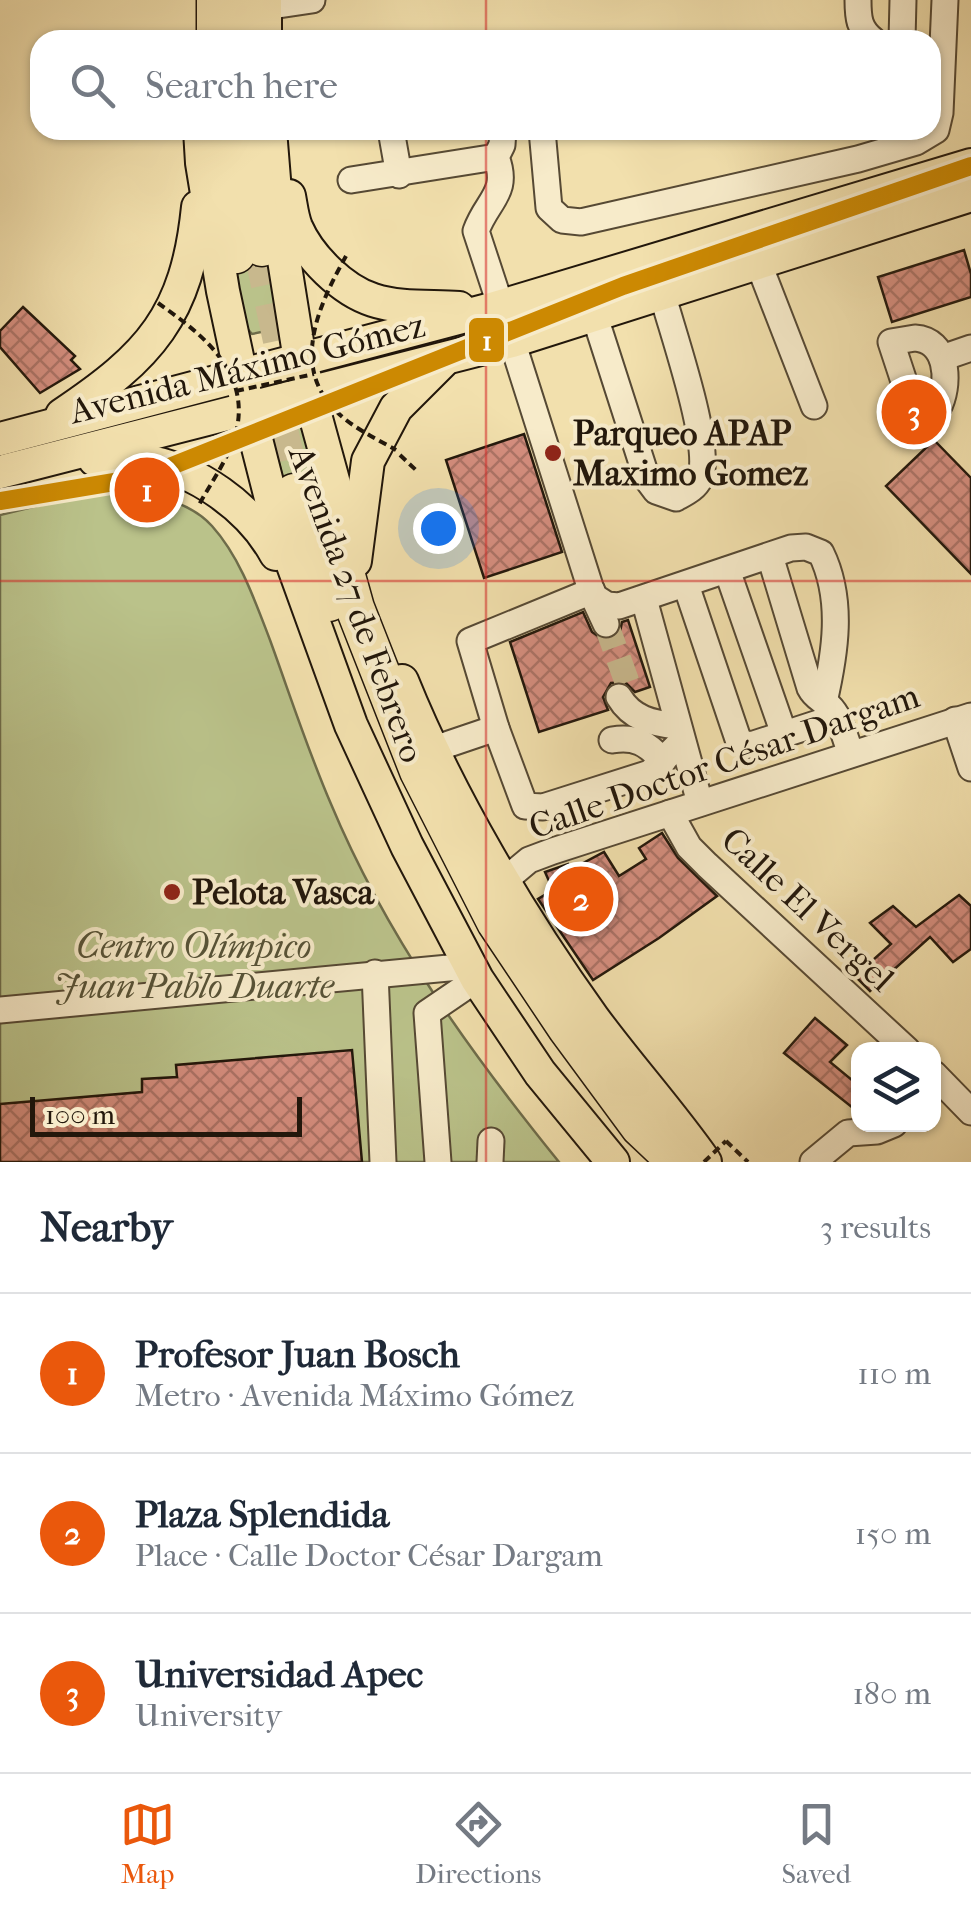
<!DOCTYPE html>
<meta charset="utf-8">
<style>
body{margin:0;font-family:"IM FELL French Canon",serif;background:#f6f6f7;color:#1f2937}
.controls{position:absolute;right:30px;bottom:30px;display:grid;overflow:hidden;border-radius:20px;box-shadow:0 2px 8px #0004}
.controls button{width:90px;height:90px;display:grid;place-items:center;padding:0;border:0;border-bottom:2px solid #e0e1e3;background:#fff;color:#1f2937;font:50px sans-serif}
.scale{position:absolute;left:30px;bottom:25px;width:272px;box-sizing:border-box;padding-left:10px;border:5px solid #22170b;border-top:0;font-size:28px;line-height:35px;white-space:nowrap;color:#22170b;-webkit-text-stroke:8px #f7ebca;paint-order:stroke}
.you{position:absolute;left:438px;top:528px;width:35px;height:35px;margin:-25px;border:8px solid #fff;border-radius:50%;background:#1a73e8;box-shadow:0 0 0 15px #1a73e833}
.badge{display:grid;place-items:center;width:65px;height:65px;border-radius:50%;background:#ea580c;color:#fff;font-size:32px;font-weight:700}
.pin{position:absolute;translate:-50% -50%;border:5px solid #fff;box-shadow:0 2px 10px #0006}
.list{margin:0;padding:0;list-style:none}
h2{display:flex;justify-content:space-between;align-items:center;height:130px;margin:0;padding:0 40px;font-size:42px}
h2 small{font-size:32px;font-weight:400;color:#747a83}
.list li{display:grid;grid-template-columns:65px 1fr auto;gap:30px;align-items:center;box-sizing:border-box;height:160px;padding:0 40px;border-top:2px solid #e0e1e3}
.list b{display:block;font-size:38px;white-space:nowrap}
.list p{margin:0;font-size:32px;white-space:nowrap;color:#747a83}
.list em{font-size:32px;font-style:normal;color:#747a83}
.icon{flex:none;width:55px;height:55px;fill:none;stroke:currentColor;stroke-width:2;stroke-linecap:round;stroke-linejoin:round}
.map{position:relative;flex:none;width:971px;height:1162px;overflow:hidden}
.search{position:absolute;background:#fff;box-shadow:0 2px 8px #0004;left:30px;right:30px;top:30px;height:110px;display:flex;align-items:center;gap:25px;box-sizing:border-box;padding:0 35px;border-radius:30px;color:#747a83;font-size:38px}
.sheet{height:610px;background:#fff}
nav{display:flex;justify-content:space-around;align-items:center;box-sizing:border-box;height:140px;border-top:2px solid #e0e1e3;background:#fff;font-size:28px;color:#747a83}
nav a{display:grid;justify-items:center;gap:5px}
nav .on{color:#ea580c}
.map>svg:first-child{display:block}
.green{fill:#bac28a;stroke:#6e6c4a;stroke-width:2.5}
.building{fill:url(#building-cross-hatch);stroke:#22170b;stroke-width:2.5}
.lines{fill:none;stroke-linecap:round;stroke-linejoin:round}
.minor-tunnel{stroke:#c8b88d;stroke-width:25;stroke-dasharray:25 12;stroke-linecap:butt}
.highway-tunnel{stroke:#c8b88d;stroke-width:38;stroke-dasharray:38 19;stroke-linecap:butt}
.minor-casing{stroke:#564934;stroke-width:29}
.major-casing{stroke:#22170b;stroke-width:36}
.highway-casing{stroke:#22170b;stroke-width:41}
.path{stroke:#22170b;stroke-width:4;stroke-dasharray:8 5;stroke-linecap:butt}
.minor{stroke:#f7ebca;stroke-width:25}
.major{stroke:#f2e0ad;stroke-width:32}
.highway{stroke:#f2e0ad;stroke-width:38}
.path-bridge{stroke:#22170b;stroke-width:4;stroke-dasharray:8 5;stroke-linecap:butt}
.metro-1-casing{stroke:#f7ebca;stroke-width:25}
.metro-1{stroke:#cc8902;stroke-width:18}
.grid{fill:none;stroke:#d62828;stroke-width:2.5;stroke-opacity:0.55}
.poi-dot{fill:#8f2418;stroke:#f7ebca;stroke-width:4}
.labels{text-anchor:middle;stroke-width:8;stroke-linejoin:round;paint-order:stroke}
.street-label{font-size:35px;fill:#22170b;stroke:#f7ebca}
.poi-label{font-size:35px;font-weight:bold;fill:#22170b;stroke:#f7ebca;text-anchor:start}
.park-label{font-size:35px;font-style:italic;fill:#575337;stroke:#f7ebca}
.line-badge{stroke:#f7ebca;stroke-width:4}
.badge-label{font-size:28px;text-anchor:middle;font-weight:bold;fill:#fff}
</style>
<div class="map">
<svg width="971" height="1162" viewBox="0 0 971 1162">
<defs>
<pattern id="building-cross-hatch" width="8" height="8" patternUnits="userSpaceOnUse" patternTransform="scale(2.5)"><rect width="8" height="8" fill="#d58e7f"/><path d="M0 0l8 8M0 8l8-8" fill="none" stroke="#ac7366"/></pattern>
</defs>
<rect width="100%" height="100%" fill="#f2e0ad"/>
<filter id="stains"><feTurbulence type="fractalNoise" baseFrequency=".002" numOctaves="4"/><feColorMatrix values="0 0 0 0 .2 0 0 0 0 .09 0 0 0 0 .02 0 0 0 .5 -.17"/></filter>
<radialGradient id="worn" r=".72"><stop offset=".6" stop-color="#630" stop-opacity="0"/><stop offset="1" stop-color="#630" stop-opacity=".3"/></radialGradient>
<!-- green -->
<g class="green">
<path d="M271,249l14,65 -9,15 -24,5 -13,-15 -11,-60z"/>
<path d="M282,411l26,1 21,71 -42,10 -18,-67z"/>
<path d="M98,491c37,-1 88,6 114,35 28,31 43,75 58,114 20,55 38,111 61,164 55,132 139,248 228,358h-559v-647z"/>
</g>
<!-- building -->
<g class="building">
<path d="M964,250l7,24v23l-79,25 -14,-45z"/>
<path d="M23,307l52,49 -4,4 9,9 -40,24 -40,-46v-16z"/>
<path d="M524,434l38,118 -78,26 -38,-118z"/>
<path d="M934,440l37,38v96l-85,-88z"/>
<path d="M583,612l9,20 12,8 10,-2 6,-6 2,-10 6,-2 22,67 -15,5 -10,-10 -14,1 -8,14 5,13 -69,22 -29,-90z"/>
<path d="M662,833l16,25 39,38 -58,42 -66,42 -55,-81 15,-9 -8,-18 23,-8 2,6 34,-18 15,24 27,-17 -7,-11z"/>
<path d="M959,895l12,11v43l-18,13 -23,-25 -60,54 -15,-15 36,-32 -21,-21 23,-17 23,21z"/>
<path d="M815,1018l32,27 -17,17 28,23v27l-74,-59z"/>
<path d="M352,1050l10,112h-362v-58l142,-12v-13l35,-2 -1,-12z"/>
</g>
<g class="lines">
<!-- minor-tunnel -->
<path class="minor-tunnel" d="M606,624l25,69"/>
<!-- highway-tunnel -->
<g class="highway-tunnel">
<path d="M262,247l28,131"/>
<path d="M264,368l30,125"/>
</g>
<defs>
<g id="minor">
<path d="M858,0c0,18 1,29 15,40"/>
<path d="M265,7l47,-7"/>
<path d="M902,40l1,-40"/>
<path d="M391,130l8,45"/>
<path d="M542,130l7,78 13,12 19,2 277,-63 58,-17 20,-12 4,-17 5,-113"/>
<path d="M351,180l145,-23"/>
<path d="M758,262l56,144"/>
<path d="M501,307l-25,-76c11,-31 34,-38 20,-74l6,-12 1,-15"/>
<path d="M594,314l53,165 9,12 20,7c9,-5 19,-9 24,-20 13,-31 -28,-147 -38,-185"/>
<path d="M915,338c32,2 35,42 25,66 -4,10 -13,18 -20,26l-29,-88z"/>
<path d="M512,341l81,255 13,28"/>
<path d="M942,358l29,-10"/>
<path d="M770,556l40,132c5,10 11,10 19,18 12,11 16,33 22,48"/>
<path d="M727,570l57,164"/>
<path d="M686,585l52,154 8,6 8,-1 83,-27"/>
<path d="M592,591l-122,50 26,87 29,78 18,1 107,-34 31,-31"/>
<path d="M593,596l14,9 12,1 172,-58 15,-1 15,6c23,47 14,101 3,149"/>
<path d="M644,599l56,204"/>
<path d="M619,697c13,22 33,26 57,29"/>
<path d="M955,720l16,48"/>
<path d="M612,740c23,-4 35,3 51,21"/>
<path d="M434,749l62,-21"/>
<path d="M670,813l19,34 18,18 200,185"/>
<path d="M504,881l25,-21 24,-9 418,-135"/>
<path d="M375,973l8,189"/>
<path d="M0,1010l470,-44"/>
<path d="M934,1074l37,38"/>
<path d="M438,1162l-11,-149 50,-34"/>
<path d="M490,1162l1,-21"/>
<path d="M813,1162l35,-29 29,-2 17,-7"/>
</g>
<g id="major">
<path d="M265,0v40"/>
<path d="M200,130l2,33 21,128 25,117 28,110 75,207 56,121 70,133 63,94 73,89"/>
<path d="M270,130l7,86 23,144 42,153"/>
<path d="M289,196c2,10 3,21 7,31 13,30 46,63 77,73 27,9 58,6 86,8"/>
<path d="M62,415c88,-59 125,-99 136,-208"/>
<path d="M0,439l488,-129 483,-145"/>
<path d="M95,460c16,0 32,-1 48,1 53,7 108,47 133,93"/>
<path d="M0,472l512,-131 459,-146"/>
<path d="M355,561l13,-100 28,-53 46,-46"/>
<path d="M402,681c46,114 119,237 191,337 36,49 77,94 112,144"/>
</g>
<g id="highway">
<path d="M216,0v40"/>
<path d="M243,0l1,40"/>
<path d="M220,130l10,100 6,24"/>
<path d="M248,130l14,117"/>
<path d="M321,486l34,122 64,163 77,151 71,106 73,99 37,35"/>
<path d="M294,493l35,109"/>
</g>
</defs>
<!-- minor casing -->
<use href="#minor" class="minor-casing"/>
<!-- major casing -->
<use href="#major" class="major-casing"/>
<!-- highway casing -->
<use href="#highway" class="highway-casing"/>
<!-- path -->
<g class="path">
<path d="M400,455l18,17"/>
<path d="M726,1141l22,21"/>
</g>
<!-- minor -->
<use href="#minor" class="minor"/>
<!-- major -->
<use href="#major" class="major"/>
<!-- highway -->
<use href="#highway" class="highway"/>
<!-- path-bridge -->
<g class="path-bridge">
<path d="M346,256c-26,47 -57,110 -9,156 16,16 40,27 59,38"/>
<path d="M158,303c41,29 91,66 79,125 -5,26 -26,54 -38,77"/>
<path d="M236,391l78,-17"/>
<path d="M704,1162l22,-21"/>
</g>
<defs>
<path id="metro-1" d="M0,501l144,-24 479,-191 348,-120"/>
</defs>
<!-- metro-1 casing -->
<use href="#metro-1" class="metro-1-casing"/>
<!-- metro-1 -->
<use href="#metro-1" class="metro-1"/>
</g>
<!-- grid -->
<path class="grid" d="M486,0v40M486,130v1032M0,581h971"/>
<!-- markers -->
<g class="poi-dot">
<circle cx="553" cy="453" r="10"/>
<circle cx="172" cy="892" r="10"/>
</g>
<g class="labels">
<!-- street labels -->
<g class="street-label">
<text transform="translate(247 368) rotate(-14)" y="12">Avenida Máximo Gómez</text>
<text transform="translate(357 604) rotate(70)" y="12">Avenida 27 de Febrero</text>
<text transform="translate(724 761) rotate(-19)" y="12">Calle Doctor César Dargam</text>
<text transform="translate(808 909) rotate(43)" y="12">Calle El Vergel</text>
</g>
<!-- poi labels -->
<g class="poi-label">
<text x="573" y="445">Parqueo APAP<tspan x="573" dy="40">Maximo Gomez</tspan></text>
<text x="192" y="904">Pelota Vasca</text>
</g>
<!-- park labels -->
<g class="park-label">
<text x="194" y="958">Centro Olímpico<tspan x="194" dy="40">Juan Pablo Duarte</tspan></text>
</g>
</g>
<rect class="line-badge" x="467" y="316" width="39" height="48" rx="10" fill="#cc8902"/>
<g class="badge-label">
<text x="487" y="350">1</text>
</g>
<rect width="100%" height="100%" filter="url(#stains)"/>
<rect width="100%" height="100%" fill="url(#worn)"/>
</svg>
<div class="controls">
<button><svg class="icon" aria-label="layers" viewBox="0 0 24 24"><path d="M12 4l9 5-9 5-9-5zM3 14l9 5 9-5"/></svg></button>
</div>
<div class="scale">100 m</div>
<div class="you"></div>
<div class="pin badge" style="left:147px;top:490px">1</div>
<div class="pin badge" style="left:581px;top:899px">2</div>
<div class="pin badge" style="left:914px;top:412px">3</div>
<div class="search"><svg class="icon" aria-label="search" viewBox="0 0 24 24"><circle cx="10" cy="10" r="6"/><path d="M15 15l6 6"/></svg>Search here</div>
</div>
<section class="sheet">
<h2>Nearby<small>3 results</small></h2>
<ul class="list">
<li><span class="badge">1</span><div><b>Profesor Juan Bosch</b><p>Metro · Avenida Máximo Gómez</p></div><em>110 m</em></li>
<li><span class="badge">2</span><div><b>Plaza Splendida</b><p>Place · Calle Doctor César Dargam</p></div><em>150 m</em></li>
<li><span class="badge">3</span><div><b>Universidad Apec</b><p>University</p></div><em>180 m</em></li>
</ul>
</section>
<nav>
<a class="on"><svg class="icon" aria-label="map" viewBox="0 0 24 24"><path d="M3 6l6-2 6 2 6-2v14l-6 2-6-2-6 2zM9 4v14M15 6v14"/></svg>Map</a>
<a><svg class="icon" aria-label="directions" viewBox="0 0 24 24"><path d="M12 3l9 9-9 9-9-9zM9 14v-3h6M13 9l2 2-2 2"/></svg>Directions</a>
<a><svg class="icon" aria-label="saved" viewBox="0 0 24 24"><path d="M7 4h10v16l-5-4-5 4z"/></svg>Saved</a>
</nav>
